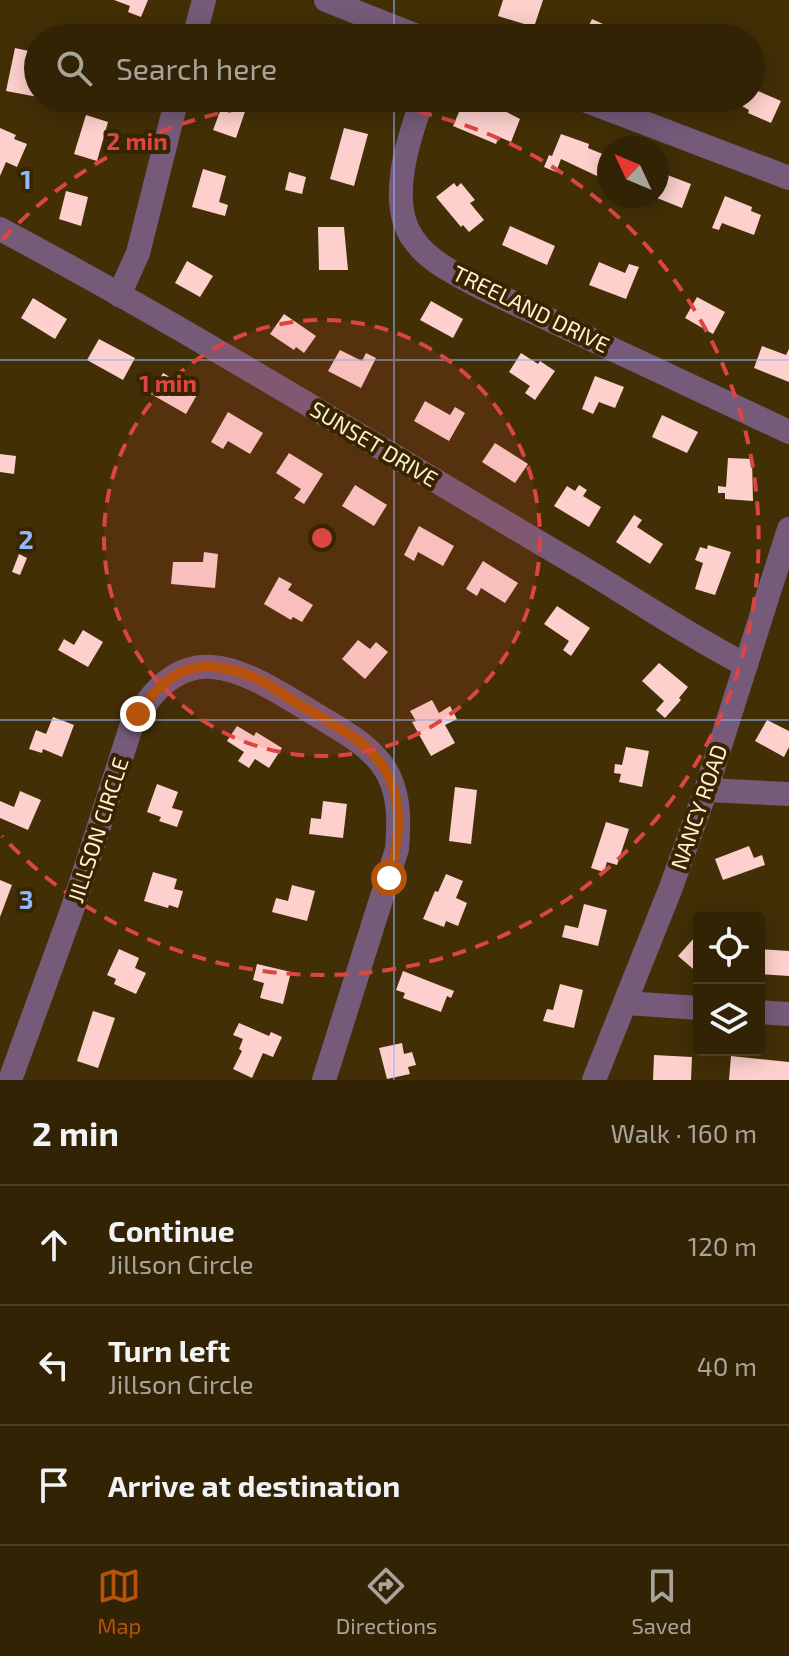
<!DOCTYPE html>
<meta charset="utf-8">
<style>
body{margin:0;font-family:"Exo 2",sans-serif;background:#3d2f13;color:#f1f3f6}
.controls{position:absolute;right:24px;bottom:24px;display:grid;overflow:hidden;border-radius:8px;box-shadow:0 4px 20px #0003}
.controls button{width:72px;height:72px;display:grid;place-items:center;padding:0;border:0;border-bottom:2px solid #4d4026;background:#322304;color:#f1f3f6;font:40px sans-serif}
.compass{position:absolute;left:597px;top:136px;width:72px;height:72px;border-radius:50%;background:#322304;box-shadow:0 4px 20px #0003;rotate:314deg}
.stop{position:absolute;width:24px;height:24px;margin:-18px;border:6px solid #b45309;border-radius:50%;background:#fff}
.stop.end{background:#b45309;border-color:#fff;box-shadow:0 2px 8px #0008}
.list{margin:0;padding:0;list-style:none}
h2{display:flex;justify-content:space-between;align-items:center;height:104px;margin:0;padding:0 32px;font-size:34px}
h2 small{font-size:26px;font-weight:400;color:#a8a49a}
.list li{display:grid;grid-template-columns:52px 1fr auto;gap:24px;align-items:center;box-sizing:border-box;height:120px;padding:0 32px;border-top:2px solid #4d4026}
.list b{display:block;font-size:30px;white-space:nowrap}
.list p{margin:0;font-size:26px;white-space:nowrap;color:#a8a49a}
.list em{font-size:26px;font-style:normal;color:#a8a49a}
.icon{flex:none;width:44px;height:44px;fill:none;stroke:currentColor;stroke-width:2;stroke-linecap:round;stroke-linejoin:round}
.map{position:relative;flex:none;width:789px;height:1080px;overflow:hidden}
.search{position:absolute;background:#322304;box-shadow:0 4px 20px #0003;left:24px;right:24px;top:24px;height:88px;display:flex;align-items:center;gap:20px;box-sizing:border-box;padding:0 28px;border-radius:44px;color:#a8a49a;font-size:30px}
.sheet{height:464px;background:#322304}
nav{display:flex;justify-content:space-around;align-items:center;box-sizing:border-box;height:112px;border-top:2px solid #4d4026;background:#322304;font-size:22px;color:#a8a49a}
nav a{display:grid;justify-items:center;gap:4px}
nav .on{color:#b45309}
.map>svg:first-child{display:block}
.building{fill:#fdd0cd}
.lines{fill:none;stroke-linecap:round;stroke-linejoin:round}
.minor{stroke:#755a79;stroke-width:24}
.route{stroke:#b45309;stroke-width:10}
.grid{fill:none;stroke:#92b7fd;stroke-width:2;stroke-opacity:0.55}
.ring{fill:none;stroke:#dc4642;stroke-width:4;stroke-dasharray:14 10}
.labels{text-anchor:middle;stroke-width:8;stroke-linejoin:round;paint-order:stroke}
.street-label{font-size:22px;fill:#ffefd3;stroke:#372500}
.grid-label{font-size:26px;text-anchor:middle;font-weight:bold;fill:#92b7fd;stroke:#372500;stroke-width:8;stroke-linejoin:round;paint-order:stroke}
.centre{fill:#dc4642;stroke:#372500;stroke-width:4}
.ring-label{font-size:24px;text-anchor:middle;font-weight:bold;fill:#dc4642;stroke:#372500;stroke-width:8;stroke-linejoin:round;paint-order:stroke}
</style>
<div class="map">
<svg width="789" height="1080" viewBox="0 0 789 1080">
<rect width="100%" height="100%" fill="#422f06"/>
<!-- building -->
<g class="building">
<path d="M114,0h34l-7,17 -13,-5 2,-6z"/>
<path d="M503,0h40l-9,27 -36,-11z"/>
<path d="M592,19l22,10 2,-3 16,7 -3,5h-46z"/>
<path d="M252,24l38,14h-43z"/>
<path d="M15,48l23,5 -3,24 3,1v19l-32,-6z"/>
<path d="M751,76l11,5 -4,10 23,10 -10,22 -23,-10 1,-3 -9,-5 3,-7h8z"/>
<path d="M225,98l24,2 -13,38 -23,-8z"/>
<path d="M465,98l18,8 2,-5 35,18 -9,23 -12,-5 -3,7 -43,-18z"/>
<path d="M86,115l22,7 -11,39 -23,-7z"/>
<path d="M0,128l16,7 -2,4 13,5 -10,23 -11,-5 -6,14z"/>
<path d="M344,128l24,6 -14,52 -24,-7z"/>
<path d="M561,134l28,10 -1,4 17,7 -8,21 -36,-17 -5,13 -12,-5 5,-12 3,1z"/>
<path d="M203,169l23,7 -7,26 9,3 -3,11 -33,-9z"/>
<path d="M657,171l34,13 -9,24 -25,-10z"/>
<path d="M289,172l17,5 -4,17 -17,-4z"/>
<path d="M454,183l3,4 4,-4 14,17 -5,3 14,17 -15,12 -6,-7 -2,2 -25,-30z"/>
<path d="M66,191l22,6 -7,29 -22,-7z"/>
<path d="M725,196l27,11 -1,4 10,4 -7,20 -32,-12 -3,7 -7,-2z"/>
<path d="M510,226l45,20 -8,19 -45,-20z"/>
<path d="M318,227h26l4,43h-29z"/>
<path d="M187,261l26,15 -13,21 -25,-14z"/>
<path d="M599,262l26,11 4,-9 10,3 -13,32 -37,-14z"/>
<path d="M697,297l28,15 -12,22 -28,-16z"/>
<path d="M33,298l34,21 -12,20 -34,-21z"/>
<path d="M431,301l32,18 -10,19 -33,-18z"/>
<path d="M284,314l32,22 -12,17 -8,-6 -2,3 -24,-16z"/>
<path d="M99,339l36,19 -12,22 -36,-20z"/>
<path d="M762,346l24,9 3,-6v33l-35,-14z"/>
<path d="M340,350l22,11 4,-8 10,5 -15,30 -33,-17z"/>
<path d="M521,353l17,11 2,-3 15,10 -20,29 -10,-7 5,-7 -21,-14z"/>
<path d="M163,373l35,20 -12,21 -35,-20z"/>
<path d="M595,376l29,11 -9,21 -16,-6 -6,12 -11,-5z"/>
<path d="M425,401l25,14 5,-8 10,6 -16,28 -35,-20z"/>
<path d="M228,412l35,21 -13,21 -22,-13 -5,8 -12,-7z"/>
<path d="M662,415l36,17 -11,21 -35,-16z"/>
<path d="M495,443l33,21 -13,19 -33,-21z"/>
<path d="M289,453l34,21 -19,30 -10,-6 7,-9 -25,-16z"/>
<path d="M0,454l16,2 -2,18 -14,-2z"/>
<path d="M728,458l24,1 1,42 -28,-2v-6h-7v-7l8,1z"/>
<path d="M355,485l32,20 -13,21 -32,-20z"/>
<path d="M579,485l8,5 -4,6 18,11 -12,20 -35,-21 13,-20 8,5z"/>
<path d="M634,515l8,5 -5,7 26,17 -13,20 -34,-22z"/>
<path d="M419,526l35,20 -11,20 -25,-14 -4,9 -10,-6z"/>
<path d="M708,545l23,7 -16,43 -20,-6 8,-26 -8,-3 5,-13 7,2z"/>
<path d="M204,552l14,2 -3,34 -44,-4 2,-22h30z"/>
<path d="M19,554l8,4 -7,17 -8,-3z"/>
<path d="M483,561l35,22 -13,20 -24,-15 -4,8 -11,-7z"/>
<path d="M279,577l13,7 -4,6 25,15 -11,17 -9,-5 -2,3 -27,-16z"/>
<path d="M557,606l33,22 -19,28 -8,-6 6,-9 -25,-17z"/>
<path d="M83,630l20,12 -15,25 -30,-17 6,-11 10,6z"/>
<path d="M358,640l12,9 6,-7 12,10 -23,27 -23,-20z"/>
<path d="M659,663l29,24 -9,11 2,2 -16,18 -9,-8 8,-9 -22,-20z"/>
<path d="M432,700l7,13 11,-7 7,13 -12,6 10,18 -24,13 -19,-34 4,-1 -6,-10z"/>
<path d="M53,717l21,8 -12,32 -19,-8 -1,4 -13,-4 7,-19 10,4z"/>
<path d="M767,720l22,11v16l-5,10 -29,-16z"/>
<path d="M237,726l17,10 2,-4 26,16 -13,20 -14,-9 -6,9 -11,-7 6,-9 -17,-11z"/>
<path d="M626,747l23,4 -7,36 -23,-5 2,-8 -7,-1 1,-9 7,1z"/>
<path d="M157,784l21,8 -6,16 11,3 -6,16 -18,-6 2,-4 -14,-5z"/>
<path d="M455,787l22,3 -6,54 -22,-3z"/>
<path d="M20,791l21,9 -13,30 -28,-12v-17l14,6z"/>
<path d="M323,801l24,3 -4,34 -34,-4 2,-16 10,1z"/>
<path d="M606,822l23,7 -12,36 -10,-3 -3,10 -13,-4z"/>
<path d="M749,846l5,12 8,-3 3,10 -42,15 -8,-21z"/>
<path d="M153,872l24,7 -3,10 9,2 -5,17 -9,-3 -1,3 -24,-7z"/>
<path d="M446,874l17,7 -7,17 11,5 -9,23 -12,-5 -2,6 -21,-8 12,-28 3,1z"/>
<path d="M0,880l12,5 -12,32z"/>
<path d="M292,885l23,6 -8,30 -35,-9 4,-14 12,3z"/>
<path d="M584,904l23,6 -9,36 -36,-9 3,-12 13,3z"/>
<path d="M695,937l4,4v33l-21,-18z"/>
<path d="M119,949l20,9 -4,10 11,5 -10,21 -22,-10 2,-5 -9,-4z"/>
<path d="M759,949l30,2v25l-30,-2z"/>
<path d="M257,964l34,8 -8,32 -23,-6 4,-15 -11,-3z"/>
<path d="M403,971l51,20 -3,7 -4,-2 -6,16 -38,-14 2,-5 -9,-3z"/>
<path d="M560,984l23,6 -9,38 -31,-7 4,-12 6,1z"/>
<path d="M93,1011l22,7 -17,50 -21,-7z"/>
<path d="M239,1023l30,13 2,-4 11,5 -9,20 -10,-4 -11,25 -19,-9 9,-18 -3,-2 4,-10 -10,-4z"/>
<path d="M402,1043l2,11 8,-2 4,13 -8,2 2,7 -23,5 -8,-31z"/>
<path d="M654,1055l38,2 -1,23h-38z"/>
<path d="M731,1056l58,6v18h-60z"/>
</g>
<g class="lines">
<!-- minor -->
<g class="minor">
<path d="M326,0l96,38"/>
<path d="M194,38l10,-38"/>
<path d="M423,98c-14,39 -37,105 -9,142 16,23 46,36 70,49l305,143"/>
<path d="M579,98l210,80"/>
<path d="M0,229c192,102 377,218 564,328 61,35 119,76 182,108"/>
<path d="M119,295l19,-42 39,-155"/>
<path d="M706,790l83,4"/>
<path d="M626,1003l73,5"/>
<path d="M759,1012l30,2"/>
<path d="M10,1080l62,-170 59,-183c53,-97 110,-58 184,-13 27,17 59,32 74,62 11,24 10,47 8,73l-73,231"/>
<path d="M594,1080l76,-190 36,-100 83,-261"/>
</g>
</g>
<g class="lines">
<!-- route -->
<path class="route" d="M138,714c15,-22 32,-43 61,-47 18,-2 37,3 54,10 14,5 28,16 42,25 32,20 77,38 94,75 15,33 9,67 0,101"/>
</g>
<!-- grid -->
<path class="grid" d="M394,0v38M394,98v982M0,360h789M0,720h789"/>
<!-- distance rings -->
<circle cx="322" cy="538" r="218" fill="#dc4642" fill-opacity=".12"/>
<g class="ring">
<circle cx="322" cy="538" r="218"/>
<path d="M2 240A437 437 0 1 1 2 836"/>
</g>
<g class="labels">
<!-- street labels -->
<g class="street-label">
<text transform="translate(531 309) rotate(26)" y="8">TREELAND DRIVE</text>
<text transform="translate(374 444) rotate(31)" y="8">SUNSET DRIVE</text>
<text transform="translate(699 807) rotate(-71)" y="8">NANCY ROAD</text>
<text transform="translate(98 830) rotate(-72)" y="8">JILLSON CIRCLE</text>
</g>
</g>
<g class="grid-label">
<text x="26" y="189">1</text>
<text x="26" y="549">2</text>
<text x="26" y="909">3</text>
</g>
<circle cx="322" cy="538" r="12" class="centre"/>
<g class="ring-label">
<text x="137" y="150">2 min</text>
<text x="168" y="392">1 min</text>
</g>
</svg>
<div class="controls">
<button><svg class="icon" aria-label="locate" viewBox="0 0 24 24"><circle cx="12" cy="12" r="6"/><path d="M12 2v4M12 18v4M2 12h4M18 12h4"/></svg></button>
<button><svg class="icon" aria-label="layers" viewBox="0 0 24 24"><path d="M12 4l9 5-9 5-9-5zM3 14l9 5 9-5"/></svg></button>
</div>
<svg class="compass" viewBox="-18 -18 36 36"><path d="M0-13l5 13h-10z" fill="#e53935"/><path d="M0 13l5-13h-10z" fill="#a8a49a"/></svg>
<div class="stop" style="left:389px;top:878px"></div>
<div class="stop end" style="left:138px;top:714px"></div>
<div class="search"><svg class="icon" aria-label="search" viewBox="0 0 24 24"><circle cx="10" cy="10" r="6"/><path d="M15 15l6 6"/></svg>Search here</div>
</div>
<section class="sheet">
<h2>2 min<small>Walk · 160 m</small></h2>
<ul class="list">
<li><svg class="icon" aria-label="ahead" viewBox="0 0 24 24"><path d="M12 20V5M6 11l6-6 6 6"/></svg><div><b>Continue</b><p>Jillson Circle</p></div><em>120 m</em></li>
<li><svg class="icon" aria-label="left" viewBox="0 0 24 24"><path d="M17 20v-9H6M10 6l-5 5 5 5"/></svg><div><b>Turn left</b><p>Jillson Circle</p></div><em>40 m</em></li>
<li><svg class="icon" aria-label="arrive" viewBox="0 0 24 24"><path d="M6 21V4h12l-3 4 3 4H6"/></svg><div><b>Arrive at destination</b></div></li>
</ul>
</section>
<nav>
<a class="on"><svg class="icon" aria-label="map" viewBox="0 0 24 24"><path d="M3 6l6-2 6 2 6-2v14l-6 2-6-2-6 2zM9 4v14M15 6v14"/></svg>Map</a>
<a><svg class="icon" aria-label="directions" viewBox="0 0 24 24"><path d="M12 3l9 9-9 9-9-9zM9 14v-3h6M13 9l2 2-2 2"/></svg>Directions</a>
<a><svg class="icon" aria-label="saved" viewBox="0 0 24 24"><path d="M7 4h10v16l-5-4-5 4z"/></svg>Saved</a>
</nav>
